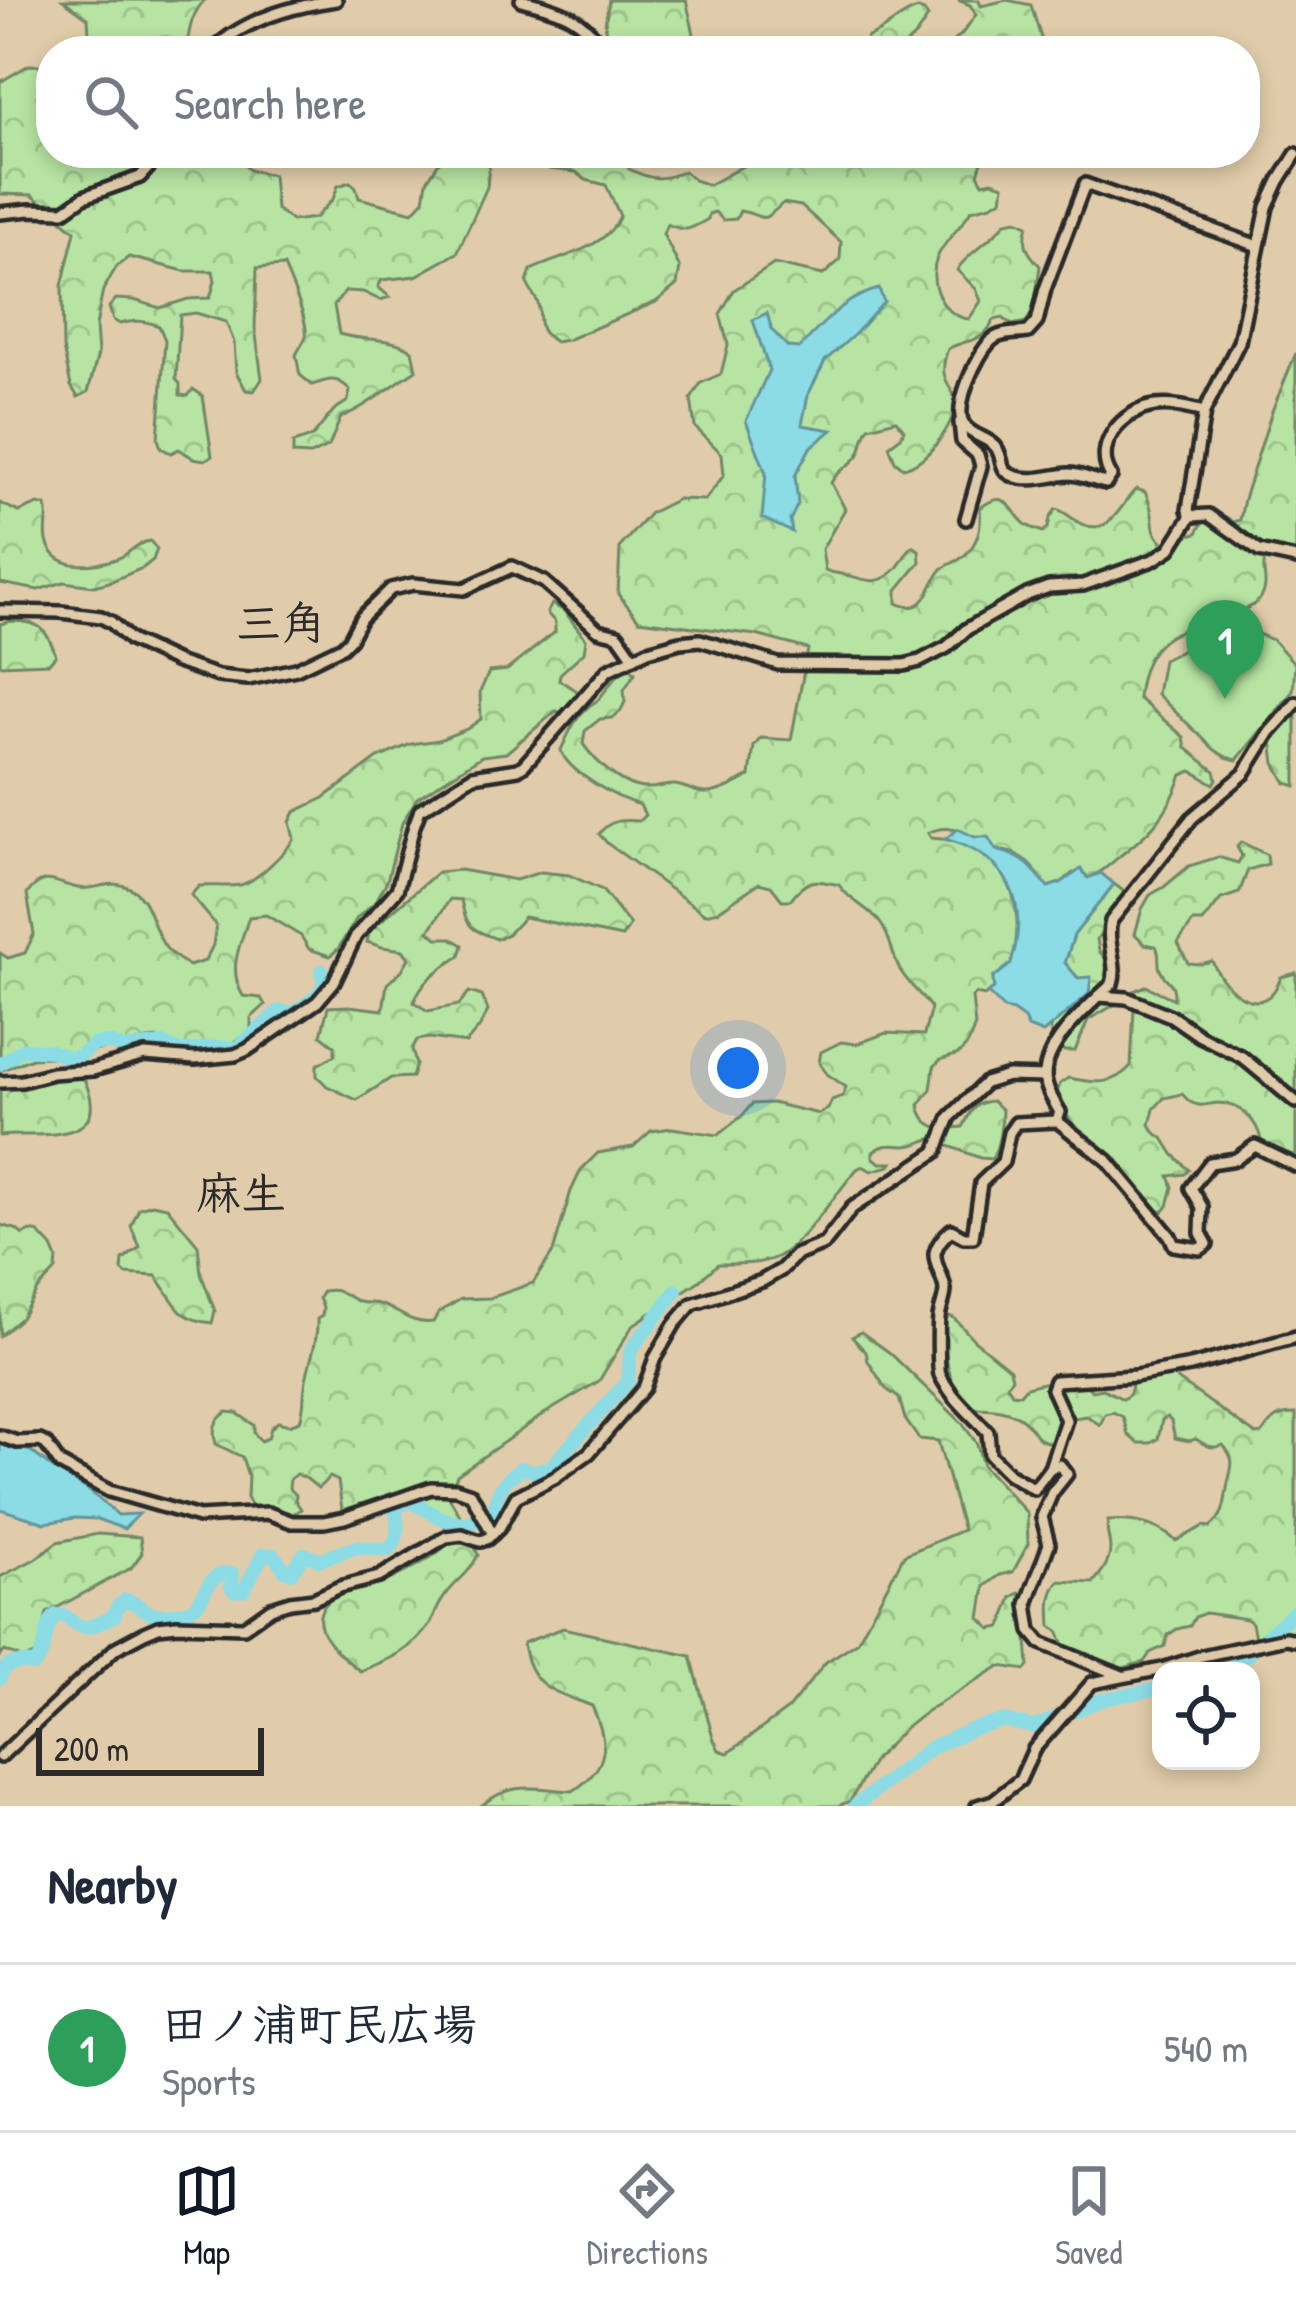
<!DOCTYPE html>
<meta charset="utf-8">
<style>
body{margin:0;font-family:"Patrick Hand","Klee One",sans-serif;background:#f2f2f3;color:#1f2937}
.controls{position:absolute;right:36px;bottom:36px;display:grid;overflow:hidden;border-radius:24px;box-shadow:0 6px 18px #0003}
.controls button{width:108px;height:108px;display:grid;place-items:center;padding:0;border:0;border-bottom:3px solid #e0e1e3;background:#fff;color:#1f2937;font:60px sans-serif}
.scale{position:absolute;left:36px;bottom:30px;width:228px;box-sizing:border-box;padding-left:12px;border:6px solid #2b2b2b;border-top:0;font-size:33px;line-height:42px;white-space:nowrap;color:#2b2b2b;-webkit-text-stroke:9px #e0ccaa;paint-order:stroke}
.you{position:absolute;left:738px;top:1068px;width:42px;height:42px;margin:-30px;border:9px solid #fff;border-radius:50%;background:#1a73e8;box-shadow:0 0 0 18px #1a73e833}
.badge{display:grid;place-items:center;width:78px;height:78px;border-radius:50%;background:#111827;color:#fff;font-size:39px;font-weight:700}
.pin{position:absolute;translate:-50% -99px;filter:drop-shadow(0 3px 6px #0008)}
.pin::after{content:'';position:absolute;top:63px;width:42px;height:36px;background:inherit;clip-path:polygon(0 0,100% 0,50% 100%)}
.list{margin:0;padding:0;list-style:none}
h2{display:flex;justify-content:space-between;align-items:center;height:156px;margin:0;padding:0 48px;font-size:51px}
h2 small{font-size:39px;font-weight:400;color:#747a83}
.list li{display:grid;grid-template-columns:78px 1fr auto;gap:36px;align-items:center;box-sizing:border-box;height:168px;padding:0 48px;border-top:3px solid #e0e1e3}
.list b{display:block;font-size:45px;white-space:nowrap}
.list p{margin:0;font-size:39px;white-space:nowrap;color:#747a83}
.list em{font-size:39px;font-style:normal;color:#747a83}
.icon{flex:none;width:66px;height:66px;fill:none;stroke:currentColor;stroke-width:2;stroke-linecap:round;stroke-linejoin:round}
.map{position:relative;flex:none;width:1296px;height:1806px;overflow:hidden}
.search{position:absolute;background:#fff;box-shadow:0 6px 18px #0003;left:36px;right:36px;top:36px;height:132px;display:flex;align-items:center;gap:30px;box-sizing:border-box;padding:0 42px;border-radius:48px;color:#747a83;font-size:45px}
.sheet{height:324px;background:#fff}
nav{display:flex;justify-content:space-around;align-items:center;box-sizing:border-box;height:168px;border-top:3px solid #e0e1e3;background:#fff;font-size:33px;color:#747a83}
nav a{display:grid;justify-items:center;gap:6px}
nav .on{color:#111827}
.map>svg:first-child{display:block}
.forest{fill:url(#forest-crowns);stroke:#718866;stroke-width:3}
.pitch{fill:#b7e4a2;stroke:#718866;stroke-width:3}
.water{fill:#8cdce6;stroke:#65959b;stroke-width:3}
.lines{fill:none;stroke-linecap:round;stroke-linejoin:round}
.river{stroke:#8cdce6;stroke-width:14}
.minor-casing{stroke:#2b2b2b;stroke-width:18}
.minor{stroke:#e0ccaa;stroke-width:9}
.labels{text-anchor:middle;stroke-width:9;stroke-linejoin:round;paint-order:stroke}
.quarter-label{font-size:45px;font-weight:bold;fill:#2b2b2b;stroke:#e0ccaa}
</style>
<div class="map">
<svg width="1296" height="1806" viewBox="0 0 1296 1806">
<defs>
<pattern id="forest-crowns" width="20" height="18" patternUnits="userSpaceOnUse" patternTransform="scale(3)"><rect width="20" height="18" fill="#b7e4a2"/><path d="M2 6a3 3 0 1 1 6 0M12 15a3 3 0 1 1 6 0" fill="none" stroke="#9ec48c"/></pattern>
</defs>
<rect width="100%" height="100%" fill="#e0ccaa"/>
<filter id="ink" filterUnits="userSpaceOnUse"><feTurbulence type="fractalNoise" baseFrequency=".00833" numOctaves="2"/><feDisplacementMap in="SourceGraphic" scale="24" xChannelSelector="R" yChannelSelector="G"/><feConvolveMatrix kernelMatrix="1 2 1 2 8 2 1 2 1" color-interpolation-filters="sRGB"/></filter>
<g filter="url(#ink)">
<!-- forest -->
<g class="forest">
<path d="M63,0h142c-14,13 -16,32 -19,51h-109l12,-18 -1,-15z"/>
<path d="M609,0h77l12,51h-79c-21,-21 -13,-27 -10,-51z"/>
<path d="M958,0h21l2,6 26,-6 24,5 14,46h-99v-4l15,-12 15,-20 -6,-10z"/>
<path d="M918,9l6,2 4,6 -12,18 -17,16h-49l12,-5 6,-9c19,-6 29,-22 50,-28z"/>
<path d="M29,65l22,1v87h184l14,17 24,5 3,34 16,12 23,-3 18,-19 5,-13 12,-4 6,5 3,11 54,14 11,-12 3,-19 18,-28h32l12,13 -2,21 -30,66 -41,23 -34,4 -4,7 12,10 -10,3 -17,-8 -17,-1 -12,14 5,29c25,8 52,2 73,16l4,20c-24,15 -49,37 -75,47l-12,29 -19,9 -17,-1v-11l19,-6 22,-27 14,-9 2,-11c-13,-14 -21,-11 -38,-5l-12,-10 -4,-20c3,-7 8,-12 10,-19 3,-14 -16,-55 -22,-70l-27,2 -2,60 7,51 -8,12 -8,-1 -10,-18 -2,-30 -8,-20 -30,-9 -16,2 -4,64 4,5v11l8,1 5,-7 10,7 9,60 -7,4 -12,-2 -14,-9 -8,4 -10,-5 -3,-9 7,-99 -6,-14c-15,-6 -24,-6 -39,-2l-7,-4 -4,-13 7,-8 18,1 26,8 28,-9 22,-1 5,-17 -2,-10h-29l-55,-14 -12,9 -14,24 -7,36 2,28 -10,38 -10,5 -7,-11 -8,-38 -1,-62 13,-55 -43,-36 -32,-1v-112z"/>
<path d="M538,153h87l4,16c22,11 33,12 55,2l10,9 15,5 39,-22 10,-10h230l-4,2 -6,19 5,9 9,-2 12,4 -2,14 -11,6 -20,5c-9,17 -29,33 -34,48 -10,25 5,58 32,61l12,-18 -5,-12 -19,-19c11,-18 35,-29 49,-48l11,-2 11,5c-6,20 -1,27 12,41l-6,43 -8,13 -14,3 -9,-7 -9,2c-12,25 -25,17 -46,29 -3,8 -6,20 -3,28 2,10 11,15 10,27 -2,23 -28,59 -52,64l-8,-7 -6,-15 12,-9 3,-7 -8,-10 -27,7c-7,10 -5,18 -10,27 -7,12 -20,14 -28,29l14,26 -23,40 3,21c6,3 13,3 20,5 19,3 31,13 49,-4 9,-8 10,-18 19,-25l6,4 1,12 -23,28v13c31,15 31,-20 46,-35 3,-2 14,-7 17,-9 17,-12 22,-31 20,-51 26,-20 28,-1 43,14 5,6 13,7 20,10l5,-4 2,-10 6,-9c11,3 16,11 26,15 29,13 39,-21 54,-35l9,3c16,31 -4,40 32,60l11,-17 9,-2 10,-19c10,-4 17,1 26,8l7,-2 4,-21 28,-88 24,-58v204l-30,-2c-7,16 6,30 -7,45 -7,8 -7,5 -16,10 -5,4 -9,9 -15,12 -9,6 -18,1 -28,3 -43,9 -58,32 -62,73l46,39 2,11 29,23 2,8 -3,5 -22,-13 -10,4c-14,39 -29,55 -61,80 -11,9 -19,18 -33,23l-15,-5 -12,10 -14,4c-9,-13 -19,-28 -35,-34 -7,-2 -14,-2 -20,-5 -22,-10 -39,-28 -64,-15l3,5c73,3 99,62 80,127l-18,13 1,11 -10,7 -8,-2 -4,3 3,29 -7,18 -9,10 -19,6 -6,7 -3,22 -12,16c5,24 22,25 44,22 8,-15 10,-25 29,-26l10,9c0,15 -3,36 -10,49l-12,-1 -49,-19c-9,2 -17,7 -25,7 -15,0 -19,-4 -33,6v5l7,6h12l-2,3 -19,5 -8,-5 -6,3c-20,23 -55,76 -80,88 -17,8 -40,7 -59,7l-19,17 -66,44 -34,56 -55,33 -87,61 -8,22 19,32 10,26c-11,23 -22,24 -35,44 -6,8 -8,17 -13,25 -17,26 -42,36 -70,47 -16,-12 -57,-45 -33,-68 14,-13 37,-14 54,-20 22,-9 48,-23 66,-38 1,-34 -17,-38 -43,-52l-51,17 -11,-1 -4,-28 -8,-4 -12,11 -11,-9 -11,-5 -6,5 -1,9 7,7 -1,5 6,9 -11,7 -39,-11 -4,-7 1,-22 -6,-19 -26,-13c-4,-14 -2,-24 11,-32l10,1 17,12v8l7,8 7,-3 3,-10 7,-6 11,3 11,-4c5,-13 3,-27 6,-41 4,-21 12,-39 11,-61l5,-3 1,-8 -4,-10 4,-7c21,-3 20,5 37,11 6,2 13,0 19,2 20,6 31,21 54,18l6,-10 22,-13 29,-1 43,-15 20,-31 18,-61 10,-21 17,-17 35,-6 18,-16 21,-3 46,7 24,-19 10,-12 20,-1 47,11 9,-5 4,-9 11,-4 3,-9 -19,-13 -8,-11 2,-11 20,-10 16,2 29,-11 38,2 7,-27c-10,-13 -23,-25 -31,-38 -8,-15 -9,-32 -19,-46 -12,-17 -30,-21 -42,-39 -26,-6 -32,-7 -49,15h-8l-11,-14 -12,-3 -41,28 -13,3 -97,-70 -9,-10c11,-15 23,-14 40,-13l6,-6 -5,-10c-22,-6 -73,-33 -79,-55 7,-15 13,-31 26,-42 9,-9 8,-3 15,-13 10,-13 14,-22 29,-26l4,4 -11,17 1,12 -5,10 -8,6 -12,1 -15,12 -2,13c13,18 39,44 63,44 10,1 19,-4 29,-3 10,1 19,7 29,8 14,1 33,-10 46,-17l4,-30 7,-8 30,2 17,-91 -52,-14 -117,-15 -21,-26 2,-47 30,-34 28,-14 27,1 19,-25 -2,-21 -27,-27 -4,-28 10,-16 20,-9 7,-29 -8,-31 14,-24 40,-26 49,11 17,-15 1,-18 -40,-36 -18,-3c-25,24 -17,12 -43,8l-4,8 -13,1 -8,-8 -6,2 -1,5c-17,10 -23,14 -41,5l-4,10 17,34 -3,17 -21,17 -89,38 -12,2c-23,-14 -11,-24 -18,-41 -3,-6 -7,-11 -10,-18l4,-13c31,-15 74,-20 89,-54l-14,-31 -20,-5 -10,-8 -27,-3z"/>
<path d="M0,503l19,9 19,-8 8,2c4,13 -3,25 2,38 10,28 46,22 68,15 13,-4 19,-16 34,-18l7,8 -4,11 -10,8 -34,14 -15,4 -30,-4 -26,8 -38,-7z"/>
<path d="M552,604l12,7 22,28 -2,13 -24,22 -1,6 17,10 3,5 -17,18 -6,-2 -50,42 -24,3 -65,42 -15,25 -15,58 -11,20 -19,17 -19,31 -8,7 -21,-7 -8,-13 -35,-21 -17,2c-9,29 -22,51 -6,79l18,2 4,7 -14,13v14l-18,11h-20l-18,5 -25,-2 -14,-8 -87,18 -37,2 -32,13v-118l8,5 17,-5 9,-19 -7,-40c18,-24 28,-10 51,-6 16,3 30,-8 47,-2 27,9 25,42 41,62 5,7 16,13 23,18l16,-5 8,-16 3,-20 -25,-30 8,-9c13,-1 28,1 41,-1 16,-3 44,-32 54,-46l-4,-17 5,-10 29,-14 54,-40 33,-14 28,-4 28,-11 14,-10 -1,-27 9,-20 18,-2 48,-38v-10l-8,-9z"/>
<path d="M12,621c29,1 34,7 44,34l-7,8 -49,2v-41z"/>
<path d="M1296,712v74l-10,-3 -11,-20 -3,-22z"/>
<path d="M1241,842l26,13 1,9 -20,6 -9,23 -18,6 -18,23h-10l-15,21 10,20 12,1 12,-3c12,30 52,64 69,16l15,-4v183l-25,-9 -10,-7c-4,-20 -21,-36 -42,-37 -7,0 -14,3 -20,2 -9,-1 -12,-6 -17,-11l-18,4 -10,11 -4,15 4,8 9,6 10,16 16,16 -4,4 -16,2 4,11 -5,19 -5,6 -6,-2 -48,-53 -21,-14 -20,-25 -11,-25 3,-9 8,-6c26,4 42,10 63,-12l3,-57 -6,-6 -12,1 -28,16 -13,31h-11l-13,-16 -1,-10 20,-14 8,-33 -13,-15 9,-28 40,-51 12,9v5l-29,41 2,12 9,10 -3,14 3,6v11l21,1 17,-7 28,13c1,-19 -8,-16 -14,-29 -3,-8 1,-15 -4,-24l-11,-2 -10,-10 7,-25 8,-14 14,-8 25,-21 29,-9 20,6 4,-7 -5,-9z"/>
<path d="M460,870l56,10 25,-8 28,3 33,15 28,35 -8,12 -98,-20 -16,17 -11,5c-28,-10 -30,-12 -36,-39l-11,-1 -21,32 8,7h14l12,7 -3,11c-18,12 -39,24 -46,46l14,9 31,-6 10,-13 13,4 6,15 -9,17 -13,15 -37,-5 -12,2 -5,9 4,16 -4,12 -21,1 -34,22 -30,-14 -10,-10v-11l18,-10v-9l-14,-11 7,-28 21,-1 34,4 4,-26 15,-14 7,-12 -6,-8 -21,-3 -15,-5 3,-12 68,-58z"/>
<path d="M64,1077l20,2c32,68 -47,53 -84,57v-46z"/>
<path d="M152,1204l15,3 31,38 3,29 14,37 -3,12c-36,-3 -37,-23 -56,-47l-30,-2 -4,-4 1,-10 17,-13 -9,-21 8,-18z"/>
<path d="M0,1225l16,4 7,6 8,-4 8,2 13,14 5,12 -1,11 -19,20 -16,28 -21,18z"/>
<path d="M949,1316l5,2 20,22 36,29 2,9 -5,7 5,8 8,1 6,-7 21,-5 14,3 26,-13 5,3 -5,11 5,5 11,-2 20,10 7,-5 2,-9 11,-6 30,-3 83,59 6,-1c10,-16 16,-20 34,-20v215c-14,8 -25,13 -41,9l-3,-15 -5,-4 -42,-6 -10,4 -5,9 -13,3 -9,6 -3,11 -15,7 -6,9 -27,8 -52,-23 -7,-16 -7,-5c-1,-16 -3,-32 8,-45l34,2c8,-10 17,-20 17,-34 0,-12 -5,-16 -2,-28 26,-2 49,3 68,20l28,-15 6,1c17,-13 14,-26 18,-44 4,-18 8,-23 -5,-38 -11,5 -18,0 -27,-6l-7,2 -14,-3 -4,-17 -4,-4 -5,3 -4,19 -7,4h-13l-10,-8 -5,-18 -10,-5 -8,2 -5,11 -13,-9c-31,5 -24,1 -36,27 -21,-5 -14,-13 -29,-24 -14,-10 -32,-11 -48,-11 -29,-21 -29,-54 -30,-87z"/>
<path d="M861,1332l29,21 72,70 15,21 6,22 44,47 1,31 -15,28 -13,3 -15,11 -5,32 11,11 10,-2 11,-30 8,-4 5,21 4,52 -3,4 -26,-4 -73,45 -22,17 -30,31 -25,42 -12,5h-357c31,-26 55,-17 92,-15 37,-24 36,-48 19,-85 -38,-15 -63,-18 -69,-63l40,-15 128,28 22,82 6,12 9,3 60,-44 38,-47 31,-20 47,-87 59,-25 -25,-89 -19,-2 -14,-20 -6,-21 -13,-9 -18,-28 -2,-9 -14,-15z"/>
<path d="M98,1534l42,3 2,16 -11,15 -84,45 -10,41 -13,5 -19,-8 -5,5v-79l35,-18 22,-17z"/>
</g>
<!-- pitch -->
<path class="pitch" d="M1245,629l28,11 22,24 -2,27 -56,69 -11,-3 -11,-7 -58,-56 6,-34 42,-21h24z"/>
<!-- water -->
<g class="water">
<path d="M879,289l5,13 -28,31 -31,28 -17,34 -6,30 30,5 -22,18 -15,28 3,28 -8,16 2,12 -30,-14 4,-45 -20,-52 23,-51 -16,-50 14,-7 5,17 16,17 11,1c24,-24 45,-51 80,-59z"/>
<path d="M958,829l17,8h13l8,13c27,6 35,16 52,37l13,-4 20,-14 7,9 13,-5 13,11 -40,51 -9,28 13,15 13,-1 -2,17 -46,39 -15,-6 -4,-8 -11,-8 -9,-2 -16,-16 6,-4 -1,-11 18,-14c19,-62 -2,-107 -66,-125z"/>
<path d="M0,1442l31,9 20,16 36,22 31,26 21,-1 -15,15 -27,-10 -22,-1 -30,5 -45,-14z"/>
</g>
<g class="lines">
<!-- river -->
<g class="river">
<path d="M0,1064l23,-15 28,2 19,7 9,-2 16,-12 15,-1 15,6 38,-5c27,14 29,4 53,3 7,0 15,1 22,1l41,-37 15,2 23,-17 7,-13 -2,-12"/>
<path d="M1229,1671l67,-61"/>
<path d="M0,1678c3,-16 21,-17 34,-13 15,-15 8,-36 22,-50 14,0 13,7 24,11 11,4 25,-6 35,-11l2,-8 8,-7c13,2 16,9 26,13 8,3 23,1 31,-1 29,-4 18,-43 51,-38l-2,13 3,4 10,-1 19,-36 11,1 11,15 6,3 13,-19 15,6 38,-13 32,3c12,-13 9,-27 6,-42l13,-7c16,5 22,13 36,18 14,7 36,1 51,1 -4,-23 8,-39 26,-52l13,3 16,-3 78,-87 2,-30 46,-60"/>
<path d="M855,1806l77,-59 41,-18 30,-8 31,6 70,-28 57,-11"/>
</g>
<defs>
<g id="minor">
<path d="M521,0c38,10 62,15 83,51"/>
<path d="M212,51c31,-31 81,-45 124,-51"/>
<path d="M0,213l30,-3 34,1 20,-14 56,-20 22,-24"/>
<path d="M1204,412c-16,-4 -32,-8 -49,-6 -32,4 -63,39 -44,70l-5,7c-12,-2 -25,-9 -37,-9 -17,1 -38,9 -55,2 -16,-5 -10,-20 -19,-30 -9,-9 -23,-10 -31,-21 -12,-17 13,-72 28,-85 9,-8 24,-6 36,-8l9,-10 8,-33 40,-105 173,62"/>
<path d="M960,422l2,19 16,14 3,11 -15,53"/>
<path d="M1191,516l18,-1 50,36 37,8"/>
<path d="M0,611l61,1 40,5 10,5 19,18 47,22 41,14 30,3 48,-10 46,-22 8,-8 11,-21 30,-29 22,-5 51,5 48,-22 32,15 54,48 20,5 16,23"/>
<path d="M1099,996l28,2 44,18 29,20 42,21 54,45"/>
<path d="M0,1082l22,-1 30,-8 41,-3 52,-15 50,4 40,-4 12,-5 70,-48 17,-20 22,-46 41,-46 17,-64 6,-16 53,-34 45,-7 6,-4 84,-95 40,-19 32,-9 20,-2 78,24 126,1 16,-4 27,-14 20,-18 60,-34 22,-8 34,-2 70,-25 17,-11 21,-33 -3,-6 16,-98 35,-70 28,-135 12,-26 17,-27"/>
<path d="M1057,1121l3,-9c-6,-10 -15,-24 -15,-36 0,-34 43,-69 67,-92 7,-21 -7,-41 -1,-63l81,-103 52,-44 26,-42 26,-29"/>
<path d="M1296,1166l-41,-20 -19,13 -26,4 -19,25 11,19 -1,26 6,11 -7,5 -26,-4 -4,-9 -63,-76 -50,-39 -41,2 -7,10 -6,29 -22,21 -8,54h-9l-13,-7c-7,6 -14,13 -16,23 -1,13 9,24 10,37 0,9 -5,18 -6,28 -1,7 -1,53 1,57 11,22 30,38 48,57l2,23 19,19 25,15 16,-21 16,-48 -14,-31 3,-8 80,-5 56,-10 105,-29"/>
<path d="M0,1436l17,6 23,-1 6,3 14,20 49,27 90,26 69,-4 24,9h32l20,-4 87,-30 25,1 15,5 22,40"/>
<path d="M1050,1468l10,-3 7,9 -15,19 -10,24 7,27 -22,60 4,27 10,12 81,33"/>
<path d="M0,1757l116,-109 28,-15 14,-6 19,-2 67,2 27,-19 19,-6 24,-3 26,-12 39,-10 67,-40 16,-2 18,6 7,-2 12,-11 17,-31 38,-19 35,-25 55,-65 11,-30 19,-33 18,-21 70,-23 19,-11 15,-15 28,-11 28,-36 84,-56 14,-35 35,-34 23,-7 37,1"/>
<path d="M977,1806l16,-5 27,-21 14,-31 58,-66 70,-14 40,-13 84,-18 10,2"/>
</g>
</defs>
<!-- minor casing -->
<use href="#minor" class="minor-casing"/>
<!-- minor -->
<use href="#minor" class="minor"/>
</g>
</g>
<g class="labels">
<!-- quarter labels -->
<g class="quarter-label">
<text x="281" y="639">三角</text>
<text x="241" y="1209">麻生</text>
</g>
</g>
</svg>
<div class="controls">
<button><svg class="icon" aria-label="locate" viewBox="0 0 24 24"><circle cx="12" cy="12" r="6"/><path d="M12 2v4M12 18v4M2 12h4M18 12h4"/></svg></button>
</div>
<div class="scale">200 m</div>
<div class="you"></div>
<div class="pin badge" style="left:1225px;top:699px;background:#2e9e5b">1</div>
<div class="search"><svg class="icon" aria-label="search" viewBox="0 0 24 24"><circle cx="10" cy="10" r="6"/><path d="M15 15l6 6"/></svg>Search here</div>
</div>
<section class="sheet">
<h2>Nearby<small></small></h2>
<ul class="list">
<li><span class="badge" style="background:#2e9e5b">1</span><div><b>田ノ浦町民広場</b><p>Sports</p></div><em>540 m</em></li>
</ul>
</section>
<nav>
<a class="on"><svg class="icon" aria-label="map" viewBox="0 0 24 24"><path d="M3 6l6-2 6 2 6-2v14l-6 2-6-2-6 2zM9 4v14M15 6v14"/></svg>Map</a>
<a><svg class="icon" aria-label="directions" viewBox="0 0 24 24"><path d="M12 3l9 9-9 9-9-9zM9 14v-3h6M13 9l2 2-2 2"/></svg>Directions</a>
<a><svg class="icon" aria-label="saved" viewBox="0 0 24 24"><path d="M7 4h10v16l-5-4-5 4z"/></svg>Saved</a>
</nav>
